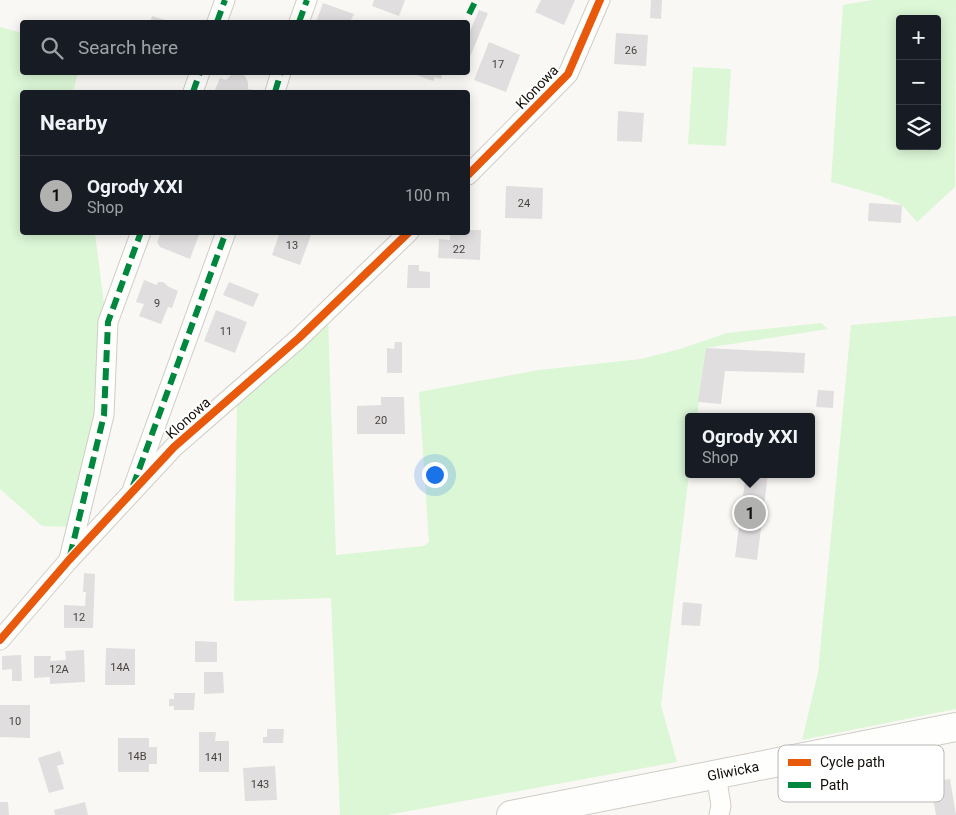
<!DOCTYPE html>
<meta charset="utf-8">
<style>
body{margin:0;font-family:Roboto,sans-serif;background:#20242c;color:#f1f3f6}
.controls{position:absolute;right:15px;top:15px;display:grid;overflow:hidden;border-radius:5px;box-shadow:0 2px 12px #0003}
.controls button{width:45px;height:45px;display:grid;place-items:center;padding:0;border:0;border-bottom:1px solid #363941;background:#171b24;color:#f1f3f6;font:25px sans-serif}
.you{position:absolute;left:434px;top:474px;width:18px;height:18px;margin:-12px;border:4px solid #fff;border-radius:50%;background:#1a73e8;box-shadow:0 0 0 8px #1a73e833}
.badge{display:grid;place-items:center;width:32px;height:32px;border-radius:50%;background:#b1b1b0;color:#111;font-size:16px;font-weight:700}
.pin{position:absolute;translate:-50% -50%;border:2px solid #fff;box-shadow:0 1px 5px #0006}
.popup{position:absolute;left:685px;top:413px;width:130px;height:65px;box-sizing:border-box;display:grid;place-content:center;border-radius:5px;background:#171b24;filter:drop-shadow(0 1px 4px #0005);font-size:16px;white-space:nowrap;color:#9ea1a6}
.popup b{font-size:19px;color:#f1f3f6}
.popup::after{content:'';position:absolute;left:50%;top:100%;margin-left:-10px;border:10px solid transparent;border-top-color:#171b24}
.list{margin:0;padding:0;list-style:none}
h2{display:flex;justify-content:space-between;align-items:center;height:65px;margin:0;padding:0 20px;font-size:21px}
h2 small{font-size:16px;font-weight:400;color:#9ea1a6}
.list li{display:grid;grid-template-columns:32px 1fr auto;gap:15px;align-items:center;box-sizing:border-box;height:80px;padding:0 20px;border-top:1px solid #363941}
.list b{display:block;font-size:19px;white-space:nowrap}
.list p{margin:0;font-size:16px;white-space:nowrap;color:#9ea1a6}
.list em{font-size:16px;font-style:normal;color:#9ea1a6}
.icon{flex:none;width:28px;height:28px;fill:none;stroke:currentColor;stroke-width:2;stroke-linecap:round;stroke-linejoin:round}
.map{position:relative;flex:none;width:956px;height:815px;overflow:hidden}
.search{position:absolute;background:#171b24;box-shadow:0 2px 12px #0003;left:20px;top:20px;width:450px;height:55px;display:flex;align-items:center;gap:12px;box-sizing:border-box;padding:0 18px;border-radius:5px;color:#9ea1a6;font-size:19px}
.panel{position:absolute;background:#171b24;box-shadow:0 2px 12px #0003;left:20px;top:90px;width:450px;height:145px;border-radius:5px}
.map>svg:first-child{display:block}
.green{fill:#dbf7d6;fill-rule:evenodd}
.building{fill:#e1dedf}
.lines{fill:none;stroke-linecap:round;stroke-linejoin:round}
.street-casing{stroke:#d0cdc7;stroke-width:21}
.primary-casing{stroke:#d0cdc7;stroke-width:30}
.street{stroke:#fefefd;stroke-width:19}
.primary{stroke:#fefefd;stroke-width:28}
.quiet{stroke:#00873e;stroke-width:6;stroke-dasharray:12 6;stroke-linecap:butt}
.cycleway-casing{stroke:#fff;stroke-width:11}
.cycleway{stroke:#e8590c;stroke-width:8}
.labels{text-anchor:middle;stroke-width:4;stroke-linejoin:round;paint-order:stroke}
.number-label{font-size:11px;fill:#46423e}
.street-label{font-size:14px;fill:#120e08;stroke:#fff}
.key{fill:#fff;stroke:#b8b7b5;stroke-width:1}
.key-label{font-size:14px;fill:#120e08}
</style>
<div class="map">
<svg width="956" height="815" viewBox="0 0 956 815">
<rect width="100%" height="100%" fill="#faf8f4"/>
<!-- green -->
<g class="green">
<path d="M872,0h84l-1,187 -38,35 -15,-17 -21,-9 -50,-14 12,-177zM900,19h37v127h-37z"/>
<path d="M0,27l22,6v39l56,1 -5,19h-51v140l73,1 9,71 -3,26 -4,94 -25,103 -30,-1 -42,-37z"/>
<path d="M693,67l38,2 -5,77 -38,-2z"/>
<path d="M956,316v393l-154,31 16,-67 33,-348z"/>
<path d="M328,319l8,236 88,-9 5,-4 -10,-150 120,-22 102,-11 39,-10 47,-16 94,-10 7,6 -122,19 -9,69h-8v57l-28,231 16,57 -290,53h-47l-9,-217 -97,3 3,-200z"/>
</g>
<!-- building -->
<g class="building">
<path d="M374,0h31l-6,16 -27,-10z"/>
<path d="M541,0h34l-11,25 -29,-13z"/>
<path d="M651,0h11l-1,19 -11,-1z"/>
<path d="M323,3l31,11 -4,8h-34z"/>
<path d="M479,10l9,3 -20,49v-26z"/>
<path d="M152,16l20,6h-26l5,-2z"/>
<path d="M616,33l32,2 -2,31 -32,-2z"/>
<path d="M489,42l31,13 -14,37 -32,-12z"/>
<path d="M236,72l7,2 2,2 3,6v7l6,1 -1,2h-39l6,-14 6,2 6,-6z"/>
<path d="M443,72l-2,7 -6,-2 -2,4 -22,-8z"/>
<path d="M618,111l26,2 -2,29 -25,-1z"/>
<path d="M506,186l37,2 -1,31 -37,-1z"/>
<path d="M869,203l33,2 -1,18 -33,-2z"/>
<path d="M468,230h13l-1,30 -42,-2 1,-19 11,1v-8h18z"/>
<path d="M165,232h35l-10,27 -30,-12 -3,-5 3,-7z"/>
<path d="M280,232h24l7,3 -11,30 -28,-10z"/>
<path d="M408,265h11v6l11,1v16h-23z"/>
<path d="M144,280l13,5 1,-3h5l6,5 9,4 -6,17 -4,-1 -7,17 -22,-8 5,-12 -8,-2z"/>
<path d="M229,282l30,12 -6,13 -30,-12z"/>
<path d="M216,310l31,12 -12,31 -31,-12z"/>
<path d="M395,342h7v31h-15v-25l7,1z"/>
<path d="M706,348l99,5 -1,20 -79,-2 -4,33 -23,-2z"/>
<path d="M818,390l16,1 -1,17 -17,-1z"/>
<path d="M381,397h23l1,37h-48v-28l24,-1z"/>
<path d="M746,474h22l-11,86 -22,-3z"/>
<path d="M84,573l11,1 -2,54h-29v-23l21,1 1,-14h-3z"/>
<path d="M683,602l19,2 -2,22 -19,-1z"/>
<path d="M195,641l22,1v20h-22z"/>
<path d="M106,648l29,1v36h-30z"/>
<path d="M84,650l1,32 -35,2v-7l-16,1v-22h17l-1,5 16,-1 -1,-9z"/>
<path d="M21,655l1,26h-10v-12l-10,1v-14z"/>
<path d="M204,672h19l1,21 -20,1z"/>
<path d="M174,693h21l-1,17h-20v-4h-5v-7h5z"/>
<path d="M0,705h30v33l-30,-1z"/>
<path d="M267,729h17l-1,14h-20v-6h4z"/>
<path d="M199,732h17l-1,9h14v31h-30z"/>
<path d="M118,738h31v9h8v17h-8v8h-31z"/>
<path d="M60,751l4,13 -7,2 7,23 -15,4 -11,-35z"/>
<path d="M275,766l2,34 -32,1 -2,-33z"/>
<path d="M950,779l6,36h-20l-6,-33z"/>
<path d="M0,802h8l1,13h-9z"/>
<path d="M85,802l3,13h-33l-1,-5z"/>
</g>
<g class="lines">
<defs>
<g id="street">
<path d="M217,22l8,-22"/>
<path d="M299,22l8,-22"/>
<path d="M193,92l7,-20"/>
<path d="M275,92l6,-20"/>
<path d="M468,175l100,-101 32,-74"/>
<path d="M133,488l93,-256"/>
<path d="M69,559l35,-144 4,-93 33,-90"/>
<path d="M0,640l69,-80 105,-113 125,-109 110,-106"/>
<path d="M716,774l5,32 -2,9"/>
</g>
<path id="primary" d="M511,815l445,-88"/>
</defs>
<!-- street casing -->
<use href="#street" class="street-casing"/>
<!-- primary casing -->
<use href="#primary" class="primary-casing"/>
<!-- street -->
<use href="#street" class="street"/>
<!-- primary -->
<use href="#primary" class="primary"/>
<!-- quiet -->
<g class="quiet">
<path d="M469,14l7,-14"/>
<path d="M217,22l8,-22"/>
<path d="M299,22l8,-22"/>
<path d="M193,92l7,-20"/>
<path d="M275,92l6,-20"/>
<path d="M133,486l93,-254"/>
<path d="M70,556l34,-141 4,-93 33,-90"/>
</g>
<defs>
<g id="cycleway">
<path d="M468,175l100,-101 32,-74"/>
<path d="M0,640l69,-80 105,-113 125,-109 110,-106"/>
</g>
</defs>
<!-- cycleway casing -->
<use href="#cycleway" class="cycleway-casing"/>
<!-- cycleway -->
<use href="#cycleway" class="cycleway"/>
</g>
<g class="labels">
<!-- number labels -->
<g class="number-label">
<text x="631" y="54">26</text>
<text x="498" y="68">17</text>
<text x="524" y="207">24</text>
<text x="292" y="249">13</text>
<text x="459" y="253">22</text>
<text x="157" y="307">9</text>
<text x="226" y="335">11</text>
<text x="381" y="424">20</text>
<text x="79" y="621">12</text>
<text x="120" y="671">14A</text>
<text x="59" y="673">12A</text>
<text x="15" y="725">10</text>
<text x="137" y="760">14B</text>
<text x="214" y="761">141</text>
<text x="260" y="788">143</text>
</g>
<!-- street labels -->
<g class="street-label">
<text transform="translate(537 87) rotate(-46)" y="5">Klonowa</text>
<text transform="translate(188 418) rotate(-42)" y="5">Klonowa</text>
<text transform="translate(733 771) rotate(-11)" y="5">Gliwicka</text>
</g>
</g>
<!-- legend -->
<rect x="778" y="745" width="166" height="57" rx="8" class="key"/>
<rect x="788" y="759" width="23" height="7" fill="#e8590c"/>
<rect x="788" y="782" width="23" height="6" fill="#00873e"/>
<g class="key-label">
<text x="820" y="767">Cycle path</text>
<text x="820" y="790">Path</text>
</g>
</svg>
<div class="controls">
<button>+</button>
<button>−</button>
<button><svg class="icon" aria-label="layers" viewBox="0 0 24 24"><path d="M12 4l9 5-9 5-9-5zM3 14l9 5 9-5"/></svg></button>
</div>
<div class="you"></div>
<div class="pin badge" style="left:750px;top:513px">1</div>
<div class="popup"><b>Ogrody XXI</b>Shop</div>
<div class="search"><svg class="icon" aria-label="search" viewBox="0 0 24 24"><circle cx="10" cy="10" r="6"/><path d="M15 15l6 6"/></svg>Search here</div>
<section class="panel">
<h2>Nearby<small></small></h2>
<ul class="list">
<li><span class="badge">1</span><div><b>Ogrody XXI</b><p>Shop</p></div><em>100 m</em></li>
</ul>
</section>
</div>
